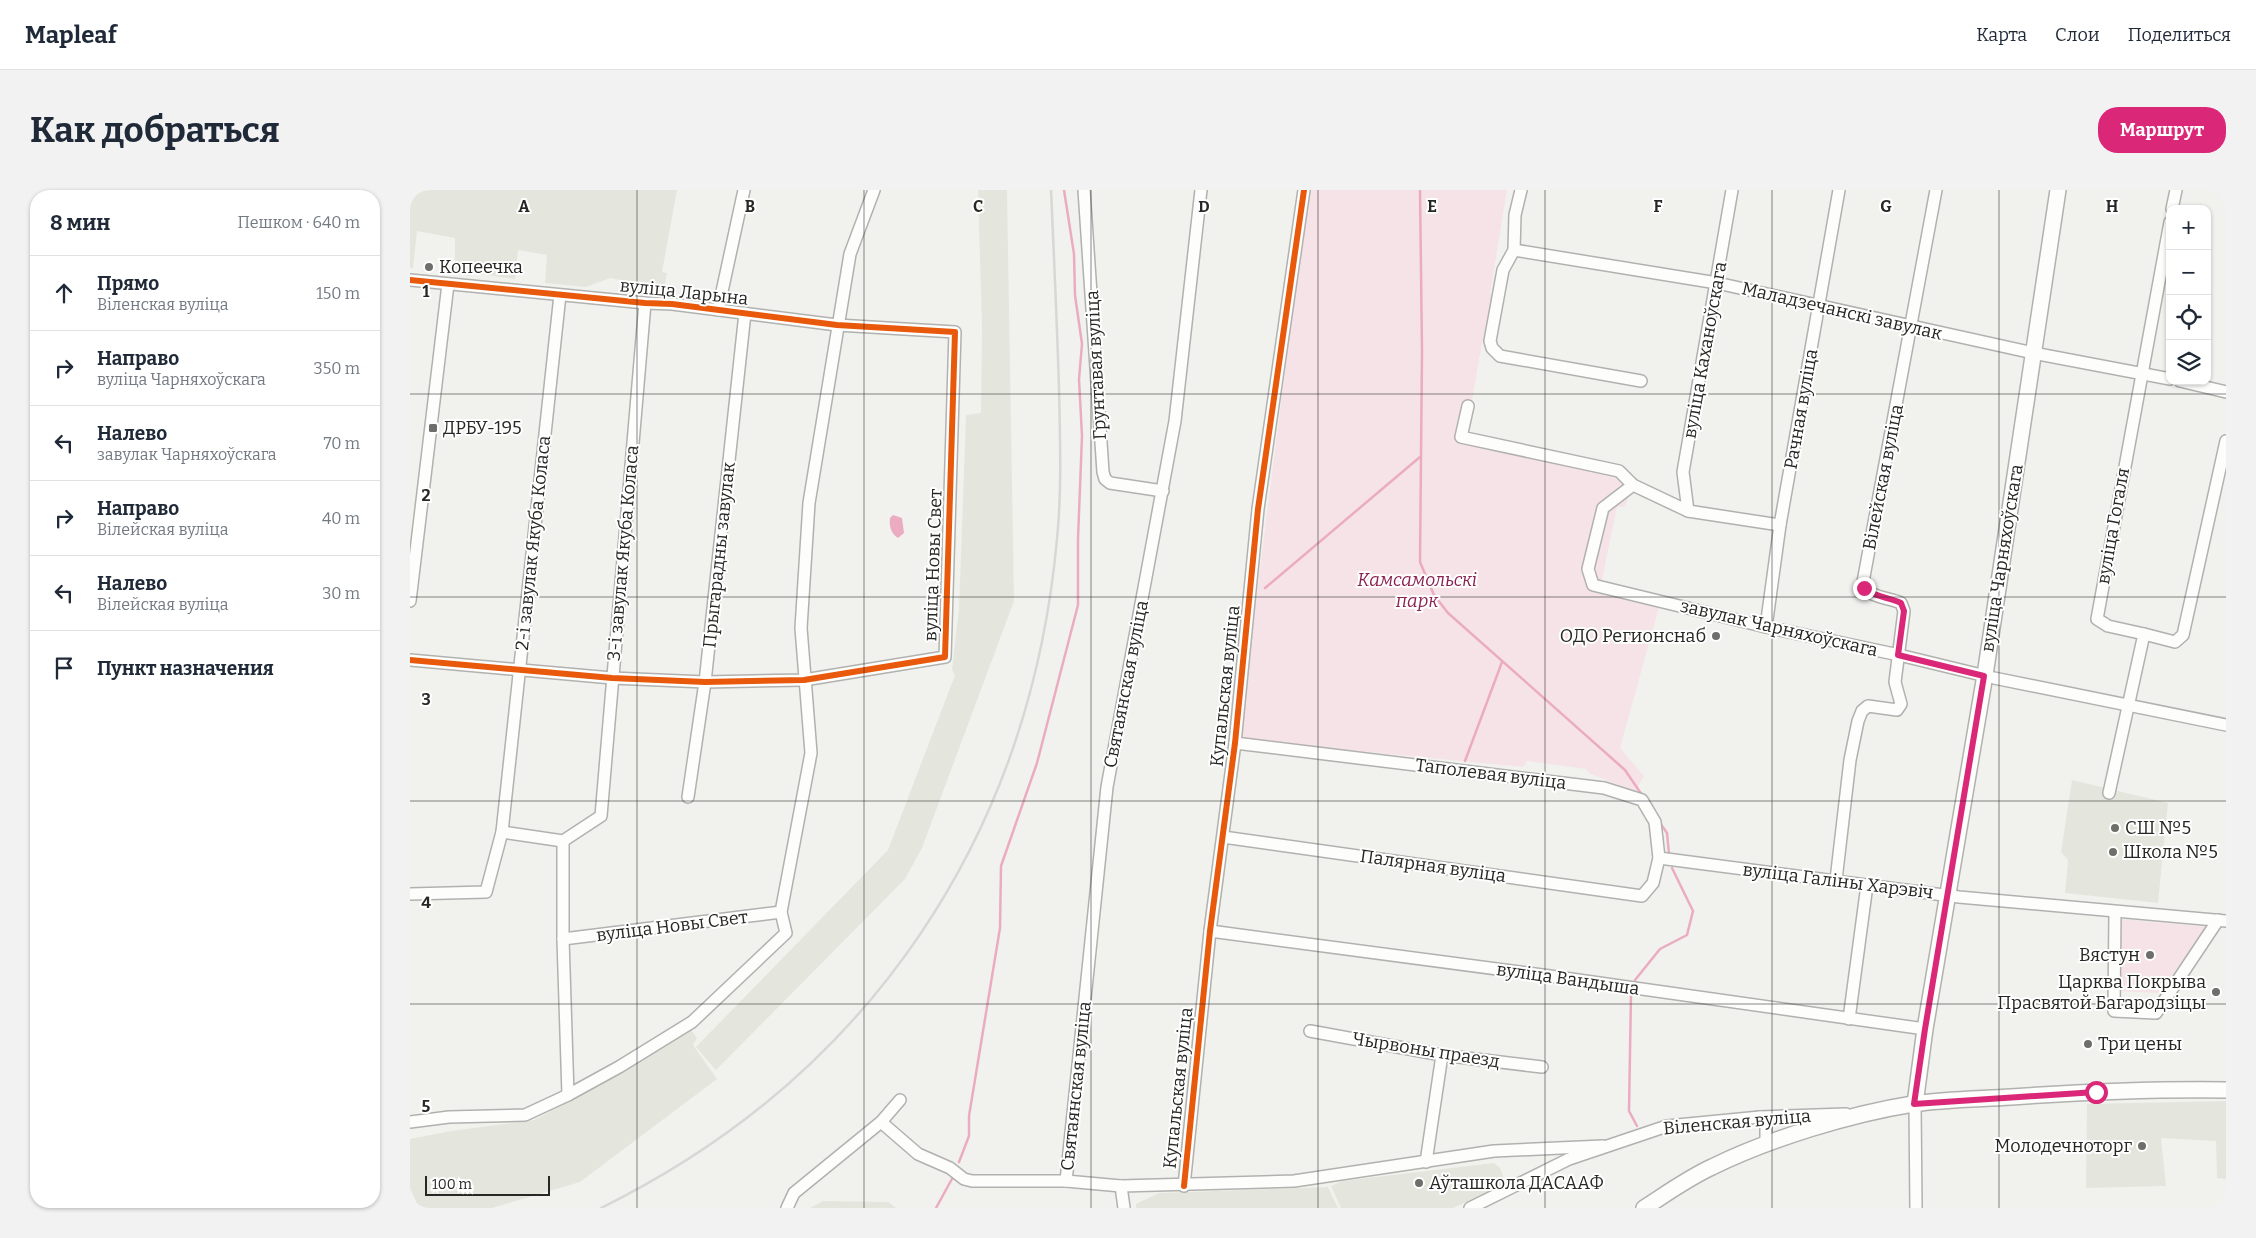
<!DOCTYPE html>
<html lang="ru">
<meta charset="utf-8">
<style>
body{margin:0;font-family:Bitter,serif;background:#f2f2f3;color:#1f2937}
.controls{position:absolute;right:15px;top:15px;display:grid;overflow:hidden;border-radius:10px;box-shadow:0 1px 4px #0004}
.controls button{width:45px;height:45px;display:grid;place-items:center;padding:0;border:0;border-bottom:1px solid #e0e1e3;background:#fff;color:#1f2937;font:25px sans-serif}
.scale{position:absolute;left:15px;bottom:12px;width:125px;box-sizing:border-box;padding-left:5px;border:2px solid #272825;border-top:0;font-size:14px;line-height:18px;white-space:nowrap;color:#272825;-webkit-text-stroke:4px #fff;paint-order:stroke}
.stop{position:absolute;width:15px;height:15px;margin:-11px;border:4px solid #db2777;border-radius:50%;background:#fff}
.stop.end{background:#db2777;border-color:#fff;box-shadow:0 1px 5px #0008}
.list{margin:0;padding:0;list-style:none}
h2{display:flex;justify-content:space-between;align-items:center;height:65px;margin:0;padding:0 20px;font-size:21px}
h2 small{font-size:16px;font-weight:400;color:#747a83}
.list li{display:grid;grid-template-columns:32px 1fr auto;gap:15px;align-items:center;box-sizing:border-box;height:75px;padding:0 20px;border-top:1px solid #e0e1e3}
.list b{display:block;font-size:19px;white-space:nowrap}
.list p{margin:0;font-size:16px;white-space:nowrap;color:#747a83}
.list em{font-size:16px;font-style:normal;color:#747a83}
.icon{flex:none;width:28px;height:28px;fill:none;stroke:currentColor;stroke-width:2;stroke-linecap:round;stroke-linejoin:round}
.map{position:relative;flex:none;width:1816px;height:1018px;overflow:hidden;border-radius:20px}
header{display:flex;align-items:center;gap:30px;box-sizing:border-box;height:70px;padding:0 25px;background:#fff;border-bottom:1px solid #e0e1e3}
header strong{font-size:24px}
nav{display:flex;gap:28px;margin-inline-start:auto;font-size:18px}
.intro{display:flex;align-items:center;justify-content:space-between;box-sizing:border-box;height:120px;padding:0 30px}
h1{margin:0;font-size:35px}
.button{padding:12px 22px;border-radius:20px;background:#db2777;color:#fff;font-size:18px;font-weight:700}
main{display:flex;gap:30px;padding:0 30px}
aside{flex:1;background:#fff;border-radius:20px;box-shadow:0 1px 4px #0004}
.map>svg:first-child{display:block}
.built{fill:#e4e6dd}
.green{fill:#f6e3e7}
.water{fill:#ebacc1}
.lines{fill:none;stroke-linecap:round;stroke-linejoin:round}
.stream{stroke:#ebacc1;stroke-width:2.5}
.minor-casing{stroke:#b1b1af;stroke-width:14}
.major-casing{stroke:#b1b1af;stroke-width:18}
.minor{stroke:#fdfdfc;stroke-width:11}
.major{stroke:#fdfdfc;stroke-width:15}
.rail{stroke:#d7d7d5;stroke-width:2.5}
.cycleway-casing{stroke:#fff;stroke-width:9}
.cycleway{stroke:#e8590c;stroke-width:6}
.route{stroke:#db2777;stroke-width:6}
.grid{fill:none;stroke:#272825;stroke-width:1;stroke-opacity:0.55}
.poi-dot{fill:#6e6f6b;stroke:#fff;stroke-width:2}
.labels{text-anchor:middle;stroke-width:4;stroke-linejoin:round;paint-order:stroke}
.poi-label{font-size:18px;fill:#272825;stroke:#fff;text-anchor:start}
.street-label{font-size:18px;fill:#272825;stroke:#fff}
.park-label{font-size:18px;font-style:italic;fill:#8a2150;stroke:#fff}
.grid-label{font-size:16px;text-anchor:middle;font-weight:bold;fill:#272825;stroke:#fff;stroke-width:4;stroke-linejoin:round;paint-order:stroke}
</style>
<header>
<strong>Mapleaf</strong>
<nav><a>Карта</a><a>Слои</a><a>Поделиться</a></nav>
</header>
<div class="intro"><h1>Как добраться</h1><a class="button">Маршрут</a></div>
<main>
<aside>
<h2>8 мин<small>Пешком · 640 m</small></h2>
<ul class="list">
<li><svg class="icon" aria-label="ahead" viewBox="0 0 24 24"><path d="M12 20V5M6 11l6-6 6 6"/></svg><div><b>Прямо</b><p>Віленская вуліца</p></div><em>150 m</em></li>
<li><svg class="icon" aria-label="right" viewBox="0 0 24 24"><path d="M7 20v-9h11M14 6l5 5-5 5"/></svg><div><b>Направо</b><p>вуліца Чарняхоўскага</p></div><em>350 m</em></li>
<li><svg class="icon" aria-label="left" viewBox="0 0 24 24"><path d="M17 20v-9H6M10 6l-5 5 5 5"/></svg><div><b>Налево</b><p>завулак Чарняхоўскага</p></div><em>70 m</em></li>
<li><svg class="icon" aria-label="right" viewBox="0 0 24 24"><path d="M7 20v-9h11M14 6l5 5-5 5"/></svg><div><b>Направо</b><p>Вілейская вуліца</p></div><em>40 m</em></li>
<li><svg class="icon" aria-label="left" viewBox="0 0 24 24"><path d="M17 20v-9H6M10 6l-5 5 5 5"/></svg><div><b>Налево</b><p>Вілейская вуліца</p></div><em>30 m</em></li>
<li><svg class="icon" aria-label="arrive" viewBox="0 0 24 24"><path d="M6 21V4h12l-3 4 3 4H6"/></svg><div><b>Пункт назначения</b></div></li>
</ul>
</aside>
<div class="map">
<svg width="1816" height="1018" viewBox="0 0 1816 1018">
<rect width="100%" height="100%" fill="#f1f2ee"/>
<!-- built -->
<g class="built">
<path d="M0,0h267l-15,82 5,1 -3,16 -54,-11 -24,9 -41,-4 2,-28 -29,-5 -3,29 -42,-6 -3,3 -15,-2v-36l-38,-7 -4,37h-3z"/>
<path d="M568,0h29l7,411 -92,247 -17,31 -189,191 -20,-23 192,-197 67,-175 -3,-5 7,-61 7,-194 15,-2 1,-86z"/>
<path d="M1662,590l96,23 -10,100 -93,-10 3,-33 -7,-8z"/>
<path d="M278,836l9,12 -4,7 24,34 -137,103 -88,26h-73l-9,-20v-49l41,-8 83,-11 32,-17z"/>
<path d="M1816,911v78l-9,-1 -1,-37 -55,-3 5,48 -80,2 1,-84z"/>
<path d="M1084,973l6,5 3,8 -1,10 -49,22h-112l-10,-22 11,-5z"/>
<path d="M918,997l10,21h-202v-4l23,-11z"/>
<path d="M413,1011l65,1 8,6h-86z"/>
</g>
<!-- green -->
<g class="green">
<path d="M898,0h199l-17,104 4,2 -9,46h-3l-17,100 158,36 -1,6 8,10 -6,13h-7l-16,77 60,16 -41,148 24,28 -9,16 -44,-18 -5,-5 -59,-8 -4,6 -278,-27 -6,-6z"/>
<path d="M1710,729l89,8 -51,66 -40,-2z"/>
</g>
<!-- water -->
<path class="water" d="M483,325l9,3 2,15 -6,5c-7,-4 -9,-12 -8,-20z"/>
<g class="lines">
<!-- stream -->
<g class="stream">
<path d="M1010,0l2,161 -2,211 14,33 14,18 177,157 17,25"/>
<path d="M855,398l155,-131"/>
<path d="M1055,571l37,-99"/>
<path d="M1250,633l7,10 2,21"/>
<path d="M1225,790l25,-31 27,-14 6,-24 -21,-43"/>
<path d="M1221,804l-2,117 8,15"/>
<path d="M549,972l10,-26v-20l31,-188 1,-62 36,-103 41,-158v-66l4,-103 -3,-57 3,-35 -7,-49 -1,-41 -10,-64"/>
<path d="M526,1018l17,-31"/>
</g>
<defs>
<g id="minor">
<path d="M674,0l19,282 2,7 5,4 53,8"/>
<path d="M1111,0l-6,25 -1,35 -11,20 -13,71 2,7 8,8 141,25"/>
<path d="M1762,19l4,-19"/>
<path d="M1104,60l203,33 316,70 137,26"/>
<path d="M0,90l235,23 27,1 165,21 118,7 -10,325 -141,23 -99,2 -93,-4 -202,-18"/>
<path d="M308,120l26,-120"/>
<path d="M1770,191l46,11"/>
<path d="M1058,216l-7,31 158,34 14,14 55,26 92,14"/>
<path d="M1223,295l-30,23 -15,61 5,16 173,42 133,28 95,23 232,47"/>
<path d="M1278,321l-5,-39 49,-282"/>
<path d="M0,411l38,-317"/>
<path d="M1356,437l14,-102 59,-335"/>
<path d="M1734,444l31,8 8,-7 43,-194"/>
<path d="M1699,603l35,-159 -36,-8 -11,-7 73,-397"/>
<path d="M278,607l17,-115 40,-369"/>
<path d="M92,642l61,9 38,-25 44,-513"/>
<path d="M813,647l419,59 11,-13 6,-25 -4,-36 -13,-22 -38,-12 -369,-45"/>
<path d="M153,651v98l5,156"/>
<path d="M1249,668l300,39 267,24"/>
<path d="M1426,690l14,-120 8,-39 4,-10 6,-5 29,4 4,-6 -6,-22 9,-71 -3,-8c-13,-6 -35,-5 -38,-21l73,-392"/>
<path d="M0,704l76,-2 16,-60 58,-537"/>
<path d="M1705,722l-1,99 42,2 62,-93"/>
<path d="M800,741l340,45 375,53"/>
<path d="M153,749l218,-27"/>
<path d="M1439,829l18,-134"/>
<path d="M900,841l132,24 100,12"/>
<path d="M1505,914l1,104"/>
<path d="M1350,927l6,6v21"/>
<path d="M0,932l39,-5 76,-2 43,-20 51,-28 73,-45 94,-89 -5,-21 30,-159 -10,-125 8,-125 41,-249 24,-64"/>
<path d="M471,932l37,32 32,14 14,11 8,2h94l55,5 173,-5 200,-30 109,-5"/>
<path d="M1016,972l16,-107"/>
<path d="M656,991l41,-394 68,-366 26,-231"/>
<path d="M711,996l3,22"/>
<path d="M774,996l26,-255 25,-188 23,-234 46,-319"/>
<path d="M377,1018l7,-15 87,-71 19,-22"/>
<path d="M1060,1018l99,-49 98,-33 93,-9 86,-3"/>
</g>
<g id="major">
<path d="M1505,914l10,-75 60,-354 73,-485"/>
<path d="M1234,1018c22,-14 44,-30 68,-41 57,-28 138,-53 201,-63 32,-5 66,-5 98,-7 72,-5 143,-8 215,-7"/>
</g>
</defs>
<!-- minor casing -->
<use href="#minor" class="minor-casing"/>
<!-- major casing -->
<use href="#major" class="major-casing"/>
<!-- minor -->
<use href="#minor" class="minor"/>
<!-- major -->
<use href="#major" class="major"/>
<!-- rail -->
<path class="rail" d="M191,1018c268,-132 429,-372 456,-669 5,-50 3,-100 2,-151 -2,-66 -5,-132 -8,-198"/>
<defs>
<g id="cycleway">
<path d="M0,90l235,23 27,1 165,21 118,7 -10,325 -141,23 -99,2 -93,-4 -202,-18"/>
<path d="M774,996l26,-255 25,-188 23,-234 46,-319"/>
</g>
</defs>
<!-- cycleway casing -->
<use href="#cycleway" class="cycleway-casing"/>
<!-- cycleway -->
<use href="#cycleway" class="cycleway"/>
</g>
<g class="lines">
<!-- route -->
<path class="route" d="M1454,398c10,9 24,9 37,15l3,8 -6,44 86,21 -59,353 -11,75 182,-12"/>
</g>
<!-- grid -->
<path class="grid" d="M227,0v1018M454,0v1018M681,0v1018M908,0v1018M1135,0v1018M1362,0v1018M1589,0v1018M0,204h1816M0,407h1816M0,611h1816M0,814h1816"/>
<!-- markers -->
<g class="poi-dot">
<circle cx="19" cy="77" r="5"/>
<rect x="18" y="233" width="10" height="10" rx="2.5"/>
<circle cx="1306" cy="446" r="5"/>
<circle cx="1705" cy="638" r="5"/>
<circle cx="1703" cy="662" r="5"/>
<circle cx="1740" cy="765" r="5"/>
<circle cx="1806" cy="802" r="5"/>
<circle cx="1678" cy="854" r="5"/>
<circle cx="1732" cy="956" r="5"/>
<circle cx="1009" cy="993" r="5"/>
</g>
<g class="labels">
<!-- poi labels -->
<g class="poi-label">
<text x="29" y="83">Копеечка</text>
<text x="33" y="244">ДРБУ-195</text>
<text x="1296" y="452" text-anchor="end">ОДО Регионснаб</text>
<text x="1715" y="644">СШ №5</text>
<text x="1713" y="668">Школа №5</text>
<text x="1730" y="771" text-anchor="end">Вястун</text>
<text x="1796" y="798" text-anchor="end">Царква Покрыва<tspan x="1796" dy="21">Прасвятой Багародзіцы</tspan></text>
<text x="1688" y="860">Три цены</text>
<text x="1722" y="962" text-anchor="end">Молодечноторг</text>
<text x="1019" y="999">Аўташкола ДАСААФ</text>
</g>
<!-- street labels -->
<g class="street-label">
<text transform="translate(274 102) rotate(6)" y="6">вуліца Ларына</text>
<text transform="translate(1432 121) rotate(13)" y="6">Маладзечанскі завулак</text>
<text transform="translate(1295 160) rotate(-80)" y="6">вуліца Каханоўскага</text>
<text transform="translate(686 175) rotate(-93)" y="6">Грунтавая вуліца</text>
<text transform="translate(1391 219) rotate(-80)" y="6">Рачная вуліца</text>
<text transform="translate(1473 287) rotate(-79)" y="6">Вілейская вуліца</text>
<text transform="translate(1703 336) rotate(-80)" y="6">вуліца Гогаля</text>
<text transform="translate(123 353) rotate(-84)" y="6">2-і завулак Якуба Коласа</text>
<text transform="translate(213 363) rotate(-85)" y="6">3-і завулак Якуба Коласа</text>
<text transform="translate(309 365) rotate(-84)" y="6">Прыгарадны завулак</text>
<text transform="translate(1592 368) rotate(-81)" y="6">вуліца Чарняхоўскага</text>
<text transform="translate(523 375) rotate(-88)" y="6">вуліца Новы Свет</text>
<text transform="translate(1369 438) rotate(13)" y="6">завулак Чарняхоўскага</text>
<text transform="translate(716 494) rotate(-79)" y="6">Святаянская вуліца</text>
<text transform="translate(815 496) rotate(-84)" y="6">Купальская вуліца</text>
<text transform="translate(1081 584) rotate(7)" y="6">Таполевая вуліца</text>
<text transform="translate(1023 676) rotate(8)" y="6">Палярная вуліца</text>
<text transform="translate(1428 691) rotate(7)" y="6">вуліца Галіны Харэвіч</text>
<text transform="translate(262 736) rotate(-7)" y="6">вуліца Новы Свет</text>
<text transform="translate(1158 789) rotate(8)" y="6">вуліца Вандыша</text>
<text transform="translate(1016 860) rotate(9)" y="6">Чырвоны праезд</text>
<text transform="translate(666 896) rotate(-84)" y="6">Святаянская вуліца</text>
<text transform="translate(768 898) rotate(-84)" y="6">Купальская вуліца</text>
<text transform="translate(1327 932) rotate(-5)" y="6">Віленская вуліца</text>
</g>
<!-- park labels -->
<g class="park-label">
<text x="1007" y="396">Камсамольскі<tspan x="1007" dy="21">парк</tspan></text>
</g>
</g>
<g class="grid-label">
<text x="114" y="22">A</text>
<text x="340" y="22">B</text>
<text x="568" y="22">C</text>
<text x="794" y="22">D</text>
<text x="1022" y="22">E</text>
<text x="1248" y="22">F</text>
<text x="1476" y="22">G</text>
<text x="1702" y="22">H</text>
<text x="16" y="107">1</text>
<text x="16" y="311">2</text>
<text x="16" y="515">3</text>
<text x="16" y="718">4</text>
<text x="16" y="922">5</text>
</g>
</svg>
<div class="controls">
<button>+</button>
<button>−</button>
<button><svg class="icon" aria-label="locate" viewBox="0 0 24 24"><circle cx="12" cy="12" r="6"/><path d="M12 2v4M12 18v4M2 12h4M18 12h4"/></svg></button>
<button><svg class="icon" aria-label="layers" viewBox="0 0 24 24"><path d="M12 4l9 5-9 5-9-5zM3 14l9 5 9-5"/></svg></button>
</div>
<div class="scale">100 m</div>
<div class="stop" style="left:1686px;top:902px"></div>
<div class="stop end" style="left:1454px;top:398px"></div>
</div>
</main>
